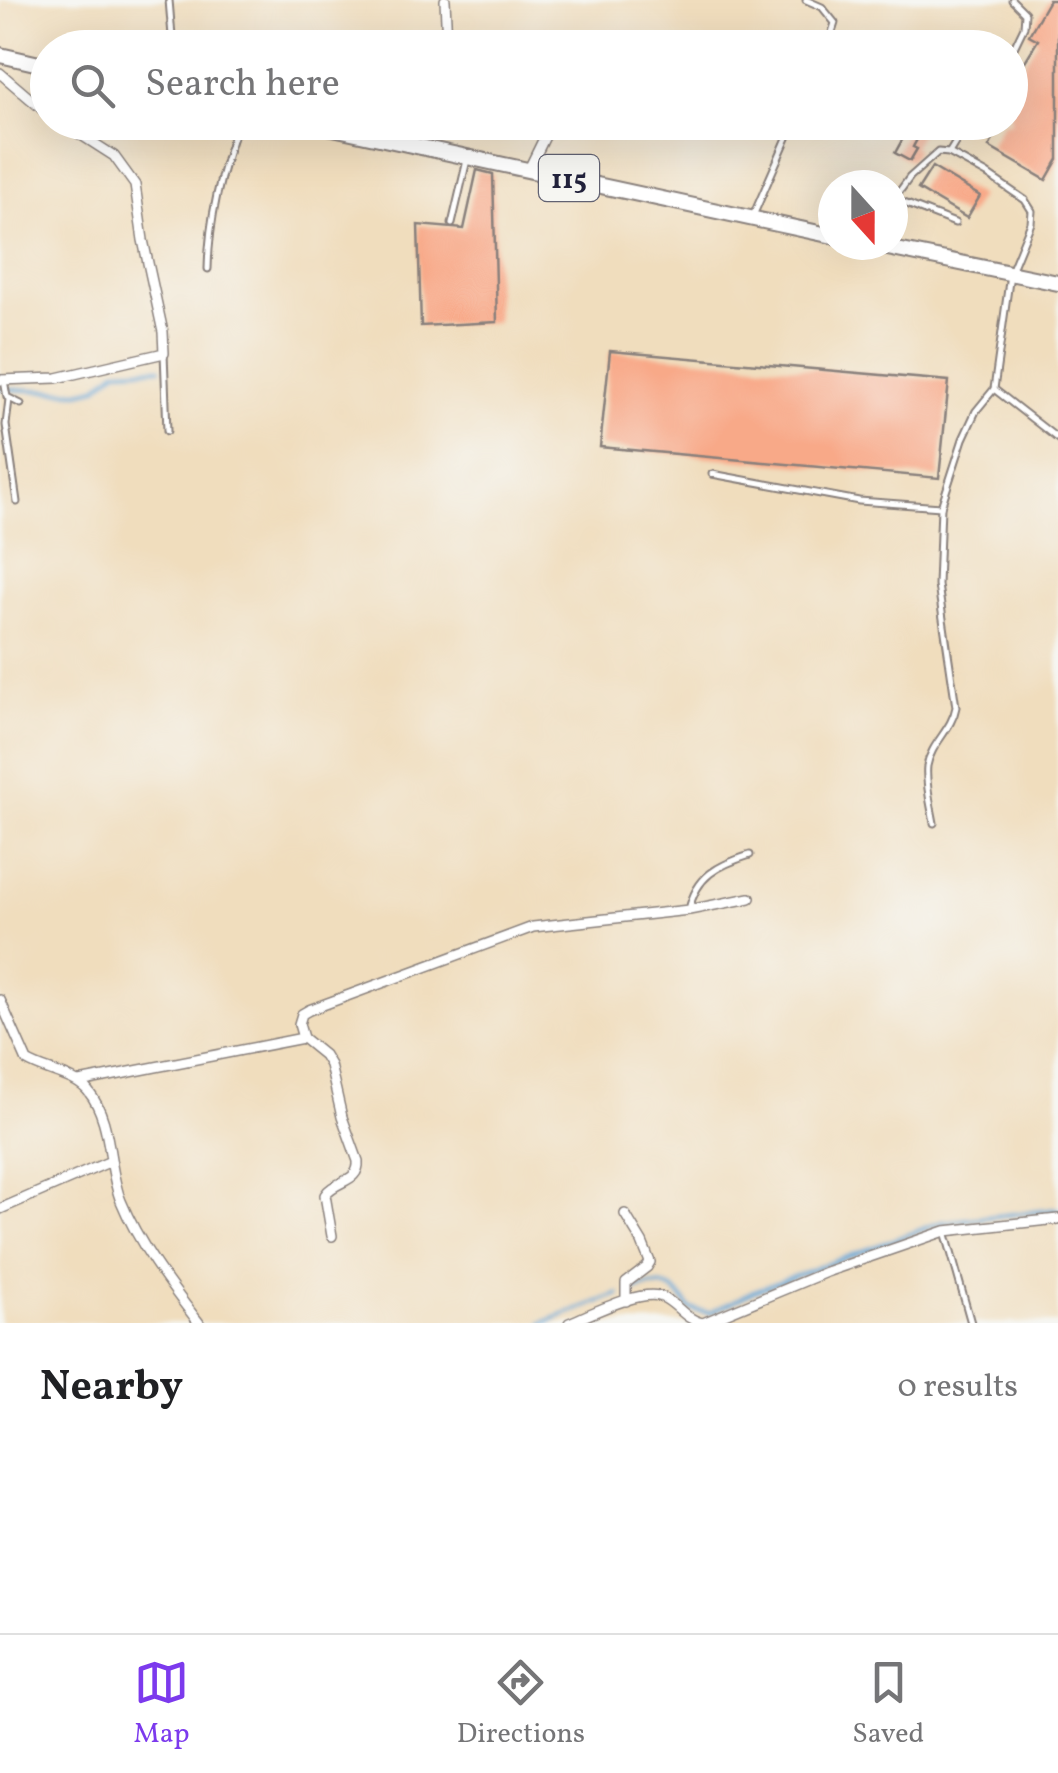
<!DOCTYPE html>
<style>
body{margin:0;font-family:Vollkorn,serif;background:#f2f2f2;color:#202124}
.compass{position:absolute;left:818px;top:170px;width:90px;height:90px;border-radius:50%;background:#fff;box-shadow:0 10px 40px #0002;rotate:159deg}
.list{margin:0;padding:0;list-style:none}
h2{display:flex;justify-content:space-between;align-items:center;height:130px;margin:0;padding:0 40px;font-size:42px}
h2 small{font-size:32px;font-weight:400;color:#757577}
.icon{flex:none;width:55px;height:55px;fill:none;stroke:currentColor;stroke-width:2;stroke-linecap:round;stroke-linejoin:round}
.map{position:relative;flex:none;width:1058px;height:1323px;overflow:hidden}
.search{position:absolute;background:#fff;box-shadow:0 10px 40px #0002;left:30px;right:30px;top:30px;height:110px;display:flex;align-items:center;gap:25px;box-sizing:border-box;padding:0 35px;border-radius:55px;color:#757577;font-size:38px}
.sheet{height:310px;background:#fff}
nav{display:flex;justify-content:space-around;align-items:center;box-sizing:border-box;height:140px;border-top:2px solid #e0e0e0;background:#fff;font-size:28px;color:#757577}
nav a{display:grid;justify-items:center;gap:5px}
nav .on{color:#7c3aed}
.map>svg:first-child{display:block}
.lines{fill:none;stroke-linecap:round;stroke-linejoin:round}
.stream{stroke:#5ea4d4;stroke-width:4}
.building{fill:#f8a988}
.lane-casing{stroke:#89807c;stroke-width:9}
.street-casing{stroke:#89807c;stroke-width:12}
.primary-casing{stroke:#89807c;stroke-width:18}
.lane{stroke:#fff;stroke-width:5}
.street{stroke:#fff;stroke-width:9}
.primary{stroke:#fff;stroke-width:14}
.labels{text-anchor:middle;stroke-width:9;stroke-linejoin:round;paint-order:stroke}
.shield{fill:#f6f6f2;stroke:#626272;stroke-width:2.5}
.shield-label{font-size:28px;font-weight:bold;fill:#22223b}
</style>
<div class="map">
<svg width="1058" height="1323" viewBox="0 0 1058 1323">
<rect width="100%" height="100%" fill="#f6f6f2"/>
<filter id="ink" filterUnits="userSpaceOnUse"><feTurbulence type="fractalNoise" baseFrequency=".01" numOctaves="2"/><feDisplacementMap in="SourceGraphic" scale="20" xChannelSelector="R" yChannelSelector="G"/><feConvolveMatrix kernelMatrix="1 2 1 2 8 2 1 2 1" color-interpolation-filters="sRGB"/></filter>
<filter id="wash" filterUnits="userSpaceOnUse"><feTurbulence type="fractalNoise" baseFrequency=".0048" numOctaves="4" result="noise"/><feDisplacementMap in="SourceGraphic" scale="40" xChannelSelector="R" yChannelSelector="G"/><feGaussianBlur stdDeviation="2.25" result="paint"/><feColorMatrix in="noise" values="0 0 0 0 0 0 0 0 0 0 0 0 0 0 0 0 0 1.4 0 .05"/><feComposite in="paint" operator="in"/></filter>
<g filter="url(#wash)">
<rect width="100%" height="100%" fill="#f0ddbd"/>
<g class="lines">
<!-- stream -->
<g class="stream">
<path d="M0,388l2,1"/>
<path d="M8,389l71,3 17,-4 21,-18 43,-2"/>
<path d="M633,1290c27,-9 42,-6 57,19l20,4 44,-22 188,-69 116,-13"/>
<path d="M542,1323l77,-29"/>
</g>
</g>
<g id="blocks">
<!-- building -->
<g class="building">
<path d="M1049,0h9v159l-12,21 -57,-33 14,-25h7v-36l28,-46 -9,-5z"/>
<path d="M912,122l11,6 -10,19 4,2 -7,12 -15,-8z"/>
<path d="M932,167l48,29 -13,22 -49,-29z"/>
<path d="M477,170l16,4 4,148 -76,4 -3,-101 46,4z"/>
<path d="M610,351l339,30 -10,97 -339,-31z"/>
</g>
</g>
</g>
<g filter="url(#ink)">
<use href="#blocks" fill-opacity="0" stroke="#89807c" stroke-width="2.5"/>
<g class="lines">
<defs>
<g id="lane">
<path d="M169,0l4,48"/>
<path d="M806,0l16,7 13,16 -8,25"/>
<path d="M1010,56l14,-29 1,-14 -13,-13"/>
<path d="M949,153l19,-31"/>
<path d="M753,216l41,-94"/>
<path d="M452,224l15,-64"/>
<path d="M208,269c1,-51 13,-98 30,-147"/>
<path d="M164,353l3,78"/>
<path d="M4,380l3,17 14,7"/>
<path d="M994,389l64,50"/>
<path d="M9,399l-3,26 11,77"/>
<path d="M712,474l147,27 82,6"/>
<path d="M934,823c-3,-17 -9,-40 -7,-57 4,-23 25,-36 29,-59l-18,-122 3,-78 22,-68 13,-28 18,-22 16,-115 21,-51 1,-12 -7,-11 -38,-26 -38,-21 -11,-1 -28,25 -16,22 61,24"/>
<path d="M689,910c7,-34 29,-45 61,-55"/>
<path d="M945,1231l26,92"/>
</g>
<g id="street">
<path d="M445,0l2,42"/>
<path d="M424,43l55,-1 17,6"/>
<path d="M0,73l48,41"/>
<path d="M529,169l23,-47"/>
<path d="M0,380l57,-2 107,-25 -1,-21 -20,-92 -8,-55 -21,-29 -53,-34"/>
<path d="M0,1000l27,61c18,11 48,14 61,30 25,30 19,76 33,110 18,44 49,84 78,122"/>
<path d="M303,1038l21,17 6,10 12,52 16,44c2,22 -24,19 -33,34l7,41"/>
<path d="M79,1082l224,-44 -4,-14 3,-10 7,-4 224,-83 156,-17 61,-12"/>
<path d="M0,1209l111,-48"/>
<path d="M625,1214l17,28 8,20 -3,5 -21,16v18"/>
<path d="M569,1323c20,-8 73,-35 93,-26 15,6 22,22 40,26"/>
<path d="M703,1323l123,-51 119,-41 113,-12"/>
</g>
<g id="primary">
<path d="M0,55l48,11"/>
<path d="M305,122l528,114"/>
<path d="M873,245l185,38"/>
</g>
</defs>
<!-- lane casing -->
<use href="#lane" class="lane-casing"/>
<!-- street casing -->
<use href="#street" class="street-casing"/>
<!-- primary casing -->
<use href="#primary" class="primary-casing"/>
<!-- lane -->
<use href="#lane" class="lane"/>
<!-- street -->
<use href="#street" class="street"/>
<!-- primary -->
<use href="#primary" class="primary"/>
</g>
</g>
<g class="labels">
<!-- shield labels -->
<rect class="shield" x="539" y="155" width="60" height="46" rx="8"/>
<g class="shield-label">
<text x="569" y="188">115</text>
</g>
</g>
</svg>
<svg class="compass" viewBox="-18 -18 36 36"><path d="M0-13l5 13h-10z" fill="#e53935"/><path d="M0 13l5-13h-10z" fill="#757577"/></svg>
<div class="search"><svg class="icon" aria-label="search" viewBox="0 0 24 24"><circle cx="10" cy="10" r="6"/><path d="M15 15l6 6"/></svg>Search here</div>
</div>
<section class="sheet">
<h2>Nearby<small>0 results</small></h2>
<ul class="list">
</ul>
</section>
<nav>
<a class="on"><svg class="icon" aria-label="map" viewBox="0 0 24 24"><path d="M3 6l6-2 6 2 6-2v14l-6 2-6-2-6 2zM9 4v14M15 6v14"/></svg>Map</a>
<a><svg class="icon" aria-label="directions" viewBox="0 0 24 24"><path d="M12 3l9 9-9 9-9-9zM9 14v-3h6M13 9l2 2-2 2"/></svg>Directions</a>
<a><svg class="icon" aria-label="saved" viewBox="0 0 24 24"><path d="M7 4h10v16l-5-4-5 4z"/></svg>Saved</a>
</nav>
